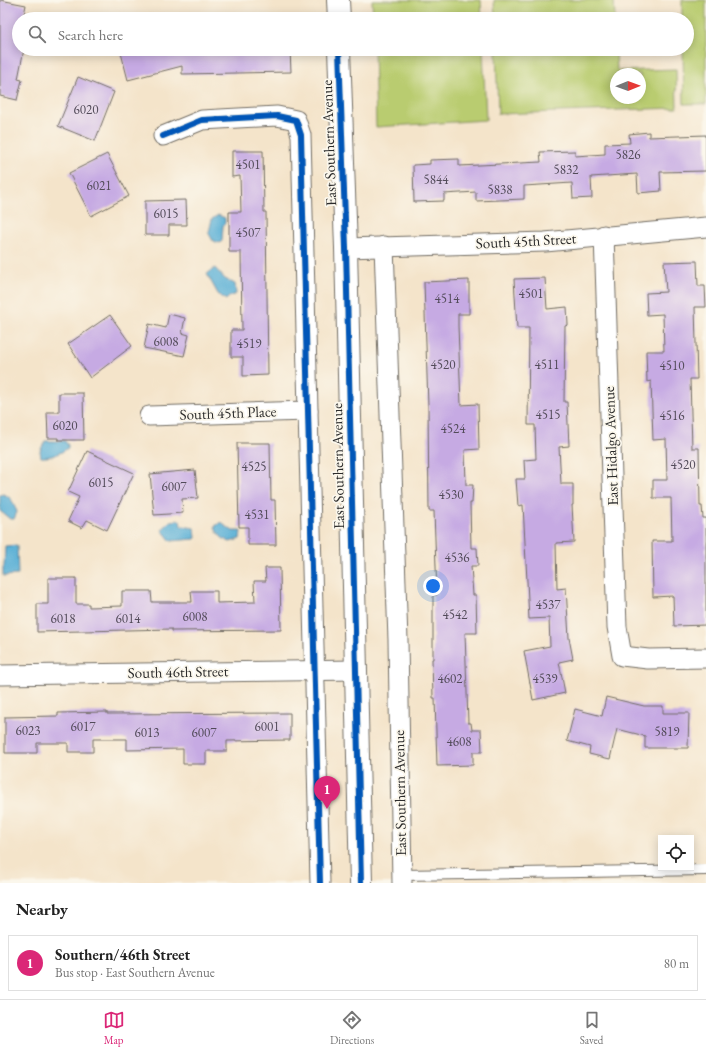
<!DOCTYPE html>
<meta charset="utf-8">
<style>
body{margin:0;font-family:"EB Garamond",serif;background:#f6f6f6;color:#222}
.controls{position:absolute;right:12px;bottom:12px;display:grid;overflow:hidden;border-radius:0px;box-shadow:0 2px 10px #0003}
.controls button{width:36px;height:36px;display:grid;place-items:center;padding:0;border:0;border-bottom:1px solid #e0e0e0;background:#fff;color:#222;font:20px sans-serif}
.compass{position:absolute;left:610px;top:68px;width:36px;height:36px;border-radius:50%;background:#fff;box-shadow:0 2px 10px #0003;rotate:89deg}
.you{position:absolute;left:433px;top:586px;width:14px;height:14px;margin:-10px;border:3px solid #fff;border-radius:50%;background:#1a73e8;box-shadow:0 0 0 6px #1a73e833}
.badge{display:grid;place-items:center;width:26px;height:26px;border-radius:50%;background:#db2777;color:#fff;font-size:13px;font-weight:700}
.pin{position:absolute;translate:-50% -33px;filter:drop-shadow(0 1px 2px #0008)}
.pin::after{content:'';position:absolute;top:21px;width:14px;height:12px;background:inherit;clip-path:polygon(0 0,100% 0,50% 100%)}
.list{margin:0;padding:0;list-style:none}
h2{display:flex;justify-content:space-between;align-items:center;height:52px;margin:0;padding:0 16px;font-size:17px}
h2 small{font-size:13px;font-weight:400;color:#767676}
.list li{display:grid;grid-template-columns:26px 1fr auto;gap:12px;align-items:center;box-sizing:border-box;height:56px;margin:0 8px 8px;padding:0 8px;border:1px solid #e0e0e0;border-radius:0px}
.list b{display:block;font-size:15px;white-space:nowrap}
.list p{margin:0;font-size:13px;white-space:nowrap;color:#767676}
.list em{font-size:13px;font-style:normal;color:#767676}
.icon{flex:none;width:22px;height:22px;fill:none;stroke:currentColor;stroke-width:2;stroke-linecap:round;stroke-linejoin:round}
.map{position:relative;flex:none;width:706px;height:883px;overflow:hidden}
.search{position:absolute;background:#fff;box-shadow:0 2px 10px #0003;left:12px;right:12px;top:12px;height:44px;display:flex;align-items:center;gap:10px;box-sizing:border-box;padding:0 14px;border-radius:22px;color:#767676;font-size:15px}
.sheet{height:116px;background:#fff}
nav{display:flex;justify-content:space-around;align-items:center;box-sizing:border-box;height:56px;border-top:1px solid #e0e0e0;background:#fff;font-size:11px;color:#767676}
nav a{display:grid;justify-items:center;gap:2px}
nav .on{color:#db2777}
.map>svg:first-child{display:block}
.green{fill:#b9cc6f;stroke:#727c4d;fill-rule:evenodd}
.water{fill:#59afd5;stroke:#426d80}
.building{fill:#c6aae3}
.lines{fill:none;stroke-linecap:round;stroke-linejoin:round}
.lane-casing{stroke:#716c63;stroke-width:12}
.street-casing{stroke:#716c63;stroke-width:21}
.secondary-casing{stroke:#716c63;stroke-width:24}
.lane{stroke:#fff;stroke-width:10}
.street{stroke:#fff;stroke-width:19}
.secondary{stroke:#fff;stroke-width:22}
.cycleway-casing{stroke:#fbf7ec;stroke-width:8}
.cycleway{stroke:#0057b8;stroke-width:6}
.labels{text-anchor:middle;stroke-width:3.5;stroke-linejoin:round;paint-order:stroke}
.number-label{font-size:13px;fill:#524b59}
.street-label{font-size:15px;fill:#2b2b2b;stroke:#fbf7ec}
</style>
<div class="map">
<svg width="706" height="883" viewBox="0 0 706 883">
<rect width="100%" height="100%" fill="#fbf7ec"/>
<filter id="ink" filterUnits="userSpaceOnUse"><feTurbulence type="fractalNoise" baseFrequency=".025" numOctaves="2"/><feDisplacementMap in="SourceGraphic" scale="8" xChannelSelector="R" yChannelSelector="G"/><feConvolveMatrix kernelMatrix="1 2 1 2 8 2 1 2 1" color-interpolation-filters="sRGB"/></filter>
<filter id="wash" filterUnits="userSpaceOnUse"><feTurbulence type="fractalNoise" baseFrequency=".012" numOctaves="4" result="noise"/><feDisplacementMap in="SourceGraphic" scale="16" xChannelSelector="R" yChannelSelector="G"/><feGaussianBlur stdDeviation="0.9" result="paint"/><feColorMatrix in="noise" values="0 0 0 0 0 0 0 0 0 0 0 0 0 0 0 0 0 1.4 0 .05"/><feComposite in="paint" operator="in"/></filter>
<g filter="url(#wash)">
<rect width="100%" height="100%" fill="#f4e4ca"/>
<!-- green -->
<g class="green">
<path d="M372,0h109l1,19h-109z"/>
<path d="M494,0h120l1,19h-120z"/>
<path d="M682,0h24v104h-22l-1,-55h4v-30h-5z"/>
<path d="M374,49h109l3,71 -110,7z"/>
<path d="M496,49h120l1,22 59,-2 1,39 -179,6zM616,74h24v24h-24z"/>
</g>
<!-- water -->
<g class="water">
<path d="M218,215l7,3v5l-2,3 -1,15 -2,2 -7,-2 -5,-9h1l3,-13z"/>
<path d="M215,268l10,11 10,5 1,10 -7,3 -3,3 -8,-6 -11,-20z"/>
<path d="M45,441h20l3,4v3c-7,5 -18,10 -27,9l-1,-6z"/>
<path d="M3,494c9,3 11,10 14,18l-3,7h-4l-10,-8v-16z"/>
<path d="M180,520l1,6 14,2 1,10 -1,1 -24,2 -9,-11 8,-9z"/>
<path d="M222,522l3,4 8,5h8l-1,8 -10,3c-8,-3 -13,-8 -15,-16z"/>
<path d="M17,545l1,30 -15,1v-9l1,-1 1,-20z"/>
</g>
<g id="blocks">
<!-- building -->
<g class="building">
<path d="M0,0l26,5 -3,14h-4v30h5l-6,30 4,1 -5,20 -17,-4z"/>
<path d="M120,49h37l1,3 41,-1v-2h91l1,23 -109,2v-8l-54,14z"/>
<path d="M78,77l36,15 -19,49 -37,-15z"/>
<path d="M649,132v5l57,-2v36l-46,1 1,19 -23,2 -1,-19 -46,3 1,21 -19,1 -1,-16 -48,3v13l-48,2v-9l-32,2v7l-30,1 -1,-37 17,-1v-4l29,-1v7l82,-4 -1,-10 35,-1v5l30,-2v-10l25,-1 -1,-9z"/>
<path d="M232,151h31l1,61h2l2,163 -25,1v-19h-12v-27h11l-1,-78h-12v-40h12l-1,-36 -8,1z"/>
<path d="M107,154l22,42 -38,20 -22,-43z"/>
<path d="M186,200l1,25h-18v10h-24v-34z"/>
<path d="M697,261l1,25h7l1,21h-11l2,72h-7l2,69h7l1,58h2l1,12h3v107l-32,1 -1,-30 -20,1 -1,-56h20l-1,-43h-18v-18h14l-1,-41 -13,1 -2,-59 -4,1 -1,-31h18l-1,-37 -16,1 -1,-22 20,-1 -2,-30z"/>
<path d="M545,278l2,31 20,-2 1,18 -3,1 -1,76h3l2,44 -10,1 2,37h12v21h-1l2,37 -18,1 1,46 9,-1 3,50 4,21 -14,3 6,31 -32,7 -9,-49 26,-5 -1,-28 -20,1 -6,-114 -5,1 -2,-27h9l-1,-19 12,-1 -1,-34h-7l1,-97h-12l-3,-49z"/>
<path d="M469,280v34h-11v12l3,79 17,-1 1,45 -14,1 1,35h7l-1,18h-2l1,45h6l1,18h-7l2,29h3l1,38h-12l3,90h3l1,7h9l1,22h-9v13l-36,1 -2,-68h-2l-1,-39h1v-64h4l-3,-84h-5l-1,-105 -4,-124z"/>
<path d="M169,314l16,4 -3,15 7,2 -5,21 -40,-8 5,-24 17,4z"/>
<path d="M110,315l22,31 -42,32 -22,-34z"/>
<path d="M59,393h24l1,47h-26v-2h-10l-1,-26h12z"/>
<path d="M237,443h33l1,57h4l1,45h-28v-18h-9z"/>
<path d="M87,451l47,22 -27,57 -20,-10 -5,8 -14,-7 11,-24 -11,-5z"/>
<path d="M195,470l3,28 -16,1 1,14 -29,2 -4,-41z"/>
<path d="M265,568h15l1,62 -109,1v-2l-135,3v-28h11v-26h28v26h13v3l33,-1v-15h29l1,11h40l-1,-11h26v12l38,-1 -1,-21h12z"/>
<path d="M606,697l38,9h19v7h26l-1,35h-43v-12l-28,-7 -7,30 -21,-5 1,-7 -23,-6 8,-32 27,7z"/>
<path d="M107,712v2l183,-1v27l-63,1v10h-21v13h-23v-15l-56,1v-11h-34v13h-25v-9h-31v10h-32v-36l53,-1v-3z"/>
</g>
</g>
</g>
<g filter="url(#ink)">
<use href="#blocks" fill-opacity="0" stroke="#716c63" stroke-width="1"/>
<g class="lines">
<defs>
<path id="lane" d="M401,875l305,-5"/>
<g id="street">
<path d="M163,136l39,-16 75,-4 19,4 5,15 19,748"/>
<path d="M604,235l13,392 5,29 26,3 58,-1"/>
<path d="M384,246l14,394 4,243"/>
<path d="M346,248l199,-6 161,-15"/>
<path d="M149,416l159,-5"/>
<path d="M0,675l356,-5"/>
</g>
<g id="secondary">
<path d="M338,0l1,19"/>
<path d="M339,49l7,199 15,635"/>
</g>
</defs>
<!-- lane casing -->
<use href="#lane" class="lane-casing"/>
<!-- street casing -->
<use href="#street" class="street-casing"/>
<!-- secondary casing -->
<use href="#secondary" class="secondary-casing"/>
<!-- lane -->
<use href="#lane" class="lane"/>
<!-- street -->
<use href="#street" class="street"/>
<!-- secondary -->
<use href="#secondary" class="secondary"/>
<defs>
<g id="cycleway">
<path d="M339,49l7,199 15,635"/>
<path d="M163,136l39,-16 75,-4 19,4 5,15 19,748"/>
</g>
</defs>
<!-- cycleway casing -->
<use href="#cycleway" class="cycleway-casing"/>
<!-- cycleway -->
<use href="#cycleway" class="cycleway"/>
</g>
</g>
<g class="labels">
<!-- number labels -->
<g class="number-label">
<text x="86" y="114">6020</text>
<text x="628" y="159">5826</text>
<text x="248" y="169">4501</text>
<text x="566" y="174">5832</text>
<text x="436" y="184">5844</text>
<text x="99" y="190">6021</text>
<text x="500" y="194">5838</text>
<text x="166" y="218">6015</text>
<text x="248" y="237">4507</text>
<text x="531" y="298">4501</text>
<text x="447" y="303">4514</text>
<text x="166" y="346">6008</text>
<text x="249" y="348">4519</text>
<text x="443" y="369">4520</text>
<text x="547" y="369">4511</text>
<text x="672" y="370">4510</text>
<text x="548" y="419">4515</text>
<text x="672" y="420">4516</text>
<text x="65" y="430">6020</text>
<text x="453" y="433">4524</text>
<text x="683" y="469">4520</text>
<text x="254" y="471">4525</text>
<text x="101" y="487">6015</text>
<text x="174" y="491">6007</text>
<text x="451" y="499">4530</text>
<text x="257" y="519">4531</text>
<text x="457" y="562">4536</text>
<text x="548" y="609">4537</text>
<text x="455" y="619">4542</text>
<text x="195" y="621">6008</text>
<text x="63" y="623">6018</text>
<text x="128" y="623">6014</text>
<text x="450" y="683">4602</text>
<text x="545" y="683">4539</text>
<text x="83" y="731">6017</text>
<text x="267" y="731">6001</text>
<text x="28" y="735">6023</text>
<text x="667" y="736">5819</text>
<text x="147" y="737">6013</text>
<text x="204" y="737">6007</text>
<text x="459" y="746">4608</text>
</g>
<!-- street labels -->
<g class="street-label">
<text transform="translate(329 143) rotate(-92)" y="5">East Southern Avenue</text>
<text transform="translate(526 241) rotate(-3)" y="5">South 45th Street</text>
<text transform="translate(228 413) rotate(-2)" y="5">South 45th Place</text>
<text transform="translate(611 446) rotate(-92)" y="5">East Hidalgo Avenue</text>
<text transform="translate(338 466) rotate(-91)" y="5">East Southern Avenue</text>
<text transform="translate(178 672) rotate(-1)" y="5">South 46th Street</text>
<text transform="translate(400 793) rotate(-91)" y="5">East Southern Avenue</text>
</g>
</g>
</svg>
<div class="controls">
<button><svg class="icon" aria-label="locate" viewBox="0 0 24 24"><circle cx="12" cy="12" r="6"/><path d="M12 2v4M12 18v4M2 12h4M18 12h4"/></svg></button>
</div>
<svg class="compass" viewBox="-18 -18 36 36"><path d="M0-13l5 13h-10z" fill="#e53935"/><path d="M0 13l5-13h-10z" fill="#767676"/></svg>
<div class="you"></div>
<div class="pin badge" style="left:327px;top:809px">1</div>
<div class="search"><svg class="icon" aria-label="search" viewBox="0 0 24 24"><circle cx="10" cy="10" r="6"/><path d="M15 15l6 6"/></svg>Search here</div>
</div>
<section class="sheet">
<h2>Nearby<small></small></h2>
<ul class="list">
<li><span class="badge">1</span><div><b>Southern/46th Street</b><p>Bus stop · East Southern Avenue</p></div><em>80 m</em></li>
</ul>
</section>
<nav>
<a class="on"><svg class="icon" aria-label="map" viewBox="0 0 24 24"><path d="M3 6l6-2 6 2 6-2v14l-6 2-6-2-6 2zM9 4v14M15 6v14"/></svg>Map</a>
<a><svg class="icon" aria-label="directions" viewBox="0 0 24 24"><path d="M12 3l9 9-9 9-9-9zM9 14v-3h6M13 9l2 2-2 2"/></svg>Directions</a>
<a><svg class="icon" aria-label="saved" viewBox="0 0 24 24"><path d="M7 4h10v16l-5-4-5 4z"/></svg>Saved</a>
</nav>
